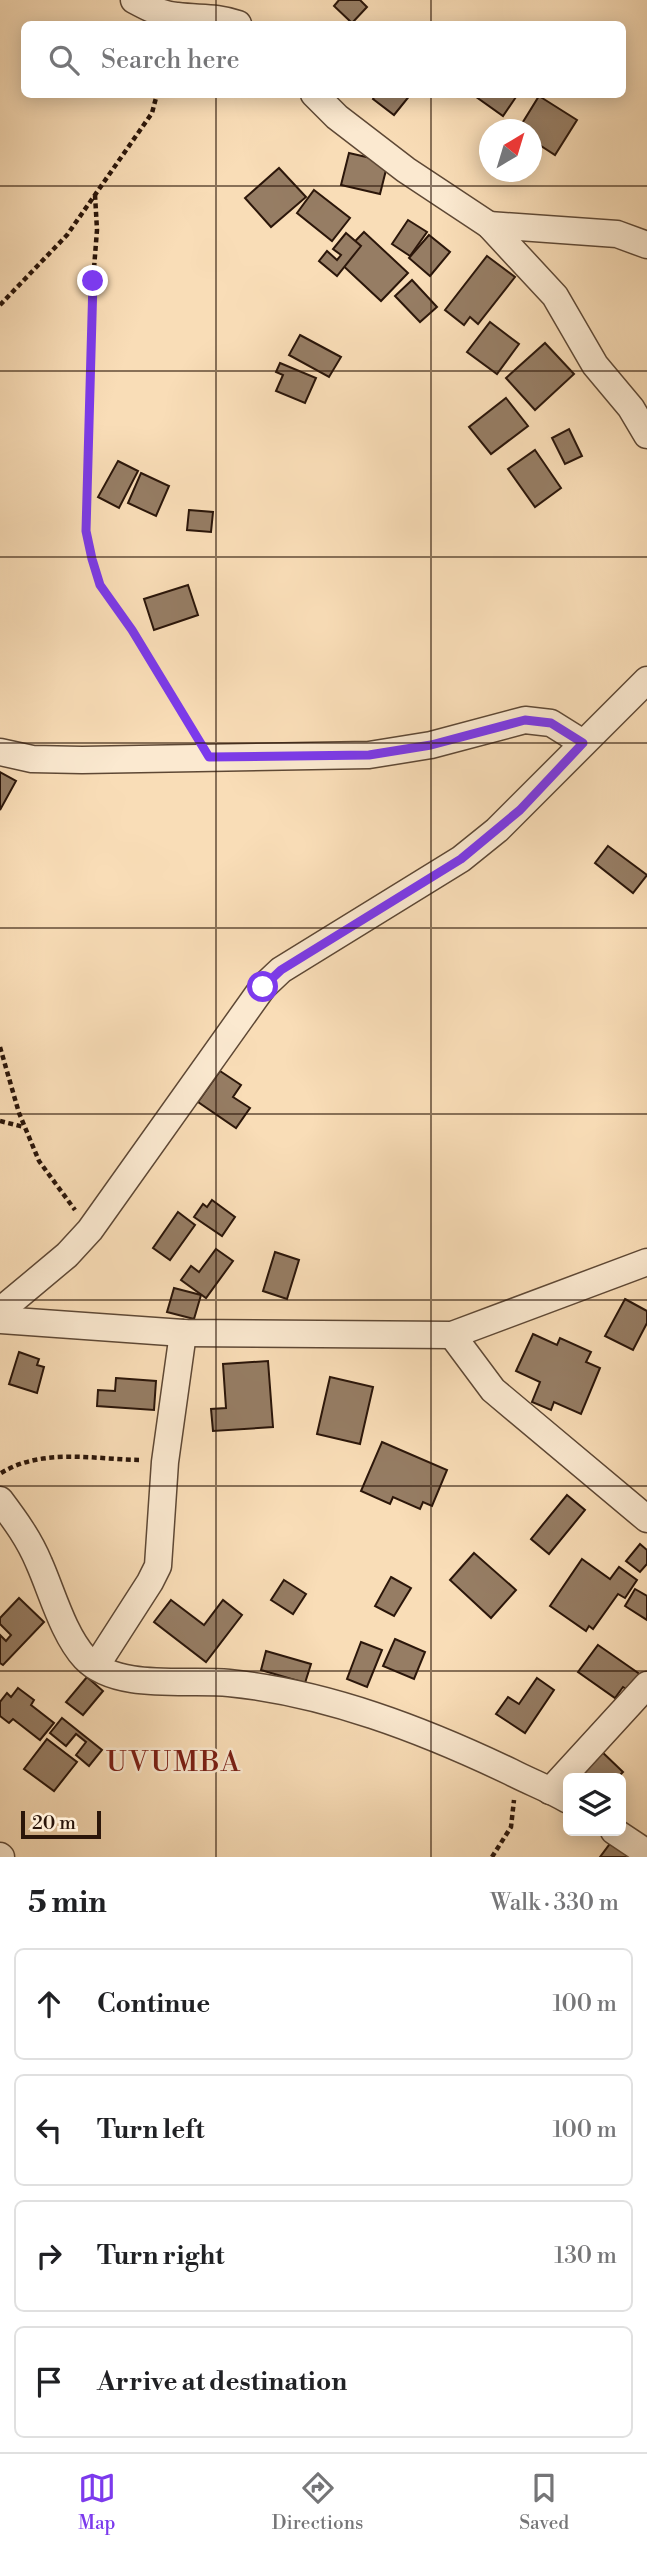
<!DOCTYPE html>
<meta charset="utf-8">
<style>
body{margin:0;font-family:"Libre Bodoni",serif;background:#f6f6f6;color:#202124}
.controls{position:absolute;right:21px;bottom:21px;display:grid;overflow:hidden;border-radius:10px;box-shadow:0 4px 18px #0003}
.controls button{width:63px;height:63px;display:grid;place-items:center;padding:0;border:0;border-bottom:2px solid #e0e0e0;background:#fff;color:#202124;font:35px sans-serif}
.compass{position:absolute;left:479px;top:119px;width:63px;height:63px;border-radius:50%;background:#fff;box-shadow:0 4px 18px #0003;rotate:38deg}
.scale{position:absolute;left:21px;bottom:18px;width:80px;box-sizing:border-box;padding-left:7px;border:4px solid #2b160a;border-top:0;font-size:19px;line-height:24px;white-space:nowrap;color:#2b160a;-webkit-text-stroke:5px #fbe9d0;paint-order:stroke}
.stop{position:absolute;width:21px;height:21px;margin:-16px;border:5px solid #7c3aed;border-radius:50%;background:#fff}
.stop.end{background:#7c3aed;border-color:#fff;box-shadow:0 2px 7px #0008}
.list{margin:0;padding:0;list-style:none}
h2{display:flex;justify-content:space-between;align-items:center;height:91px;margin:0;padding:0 28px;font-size:30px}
h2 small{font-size:23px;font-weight:400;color:#757577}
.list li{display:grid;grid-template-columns:46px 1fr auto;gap:21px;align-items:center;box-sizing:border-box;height:112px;margin:0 14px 14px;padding:0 14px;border:2px solid #e0e0e0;border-radius:10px}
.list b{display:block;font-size:26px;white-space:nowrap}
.list em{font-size:23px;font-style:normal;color:#757577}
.icon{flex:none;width:38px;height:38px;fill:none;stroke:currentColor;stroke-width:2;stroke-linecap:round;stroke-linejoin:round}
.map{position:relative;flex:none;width:647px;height:1857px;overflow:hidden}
.search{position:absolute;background:#fff;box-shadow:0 4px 18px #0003;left:21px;right:21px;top:21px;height:77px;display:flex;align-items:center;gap:18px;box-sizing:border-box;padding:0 24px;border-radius:10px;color:#757577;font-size:26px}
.sheet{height:595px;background:#fff}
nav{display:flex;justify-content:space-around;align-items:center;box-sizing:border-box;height:98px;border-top:2px solid #e0e0e0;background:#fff;font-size:19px;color:#757577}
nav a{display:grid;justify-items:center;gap:4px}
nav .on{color:#7c3aed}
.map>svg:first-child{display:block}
.building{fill:#967d64;stroke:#2b160a;stroke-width:2}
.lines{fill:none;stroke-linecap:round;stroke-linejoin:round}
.minor-casing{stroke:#5e4835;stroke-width:29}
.path{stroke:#2b160a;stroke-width:4.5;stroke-dasharray:5 3.5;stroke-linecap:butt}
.minor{stroke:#fbe9d0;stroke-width:26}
.route{stroke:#7c3aed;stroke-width:9}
.grid{fill:none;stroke:#2b160a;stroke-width:2;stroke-opacity:0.55}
.labels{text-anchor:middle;stroke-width:5;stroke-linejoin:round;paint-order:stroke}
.quarter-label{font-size:28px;letter-spacing:2px;fill:#7a1f14;stroke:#fbe9d0}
</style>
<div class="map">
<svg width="647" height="1857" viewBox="0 0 647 1857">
<rect width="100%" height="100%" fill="#f9ddb7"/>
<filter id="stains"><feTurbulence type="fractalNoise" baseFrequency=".00286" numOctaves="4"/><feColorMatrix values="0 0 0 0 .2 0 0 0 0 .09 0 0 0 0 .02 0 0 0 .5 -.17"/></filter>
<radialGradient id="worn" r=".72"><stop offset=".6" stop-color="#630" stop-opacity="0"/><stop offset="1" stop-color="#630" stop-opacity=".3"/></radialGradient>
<!-- building -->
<g class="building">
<path d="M339,0h21l7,7 -15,16 -18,-17z"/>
<path d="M376,94h35l-17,21 -21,-16z"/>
<path d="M472,94h46l-15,22z"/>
<path d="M539,96l38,24 -22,35 -23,-15v-10h-14z"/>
<path d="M349,153l39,9 -8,32 -39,-9z"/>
<path d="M279,168l27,29 -35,30 -26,-29z"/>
<path d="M314,190l36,28 -18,23 -35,-28z"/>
<path d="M408,220l19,12 -17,24 -18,-12z"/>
<path d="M364,232l44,41 -27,28 -44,-41z"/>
<path d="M346,233l15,13 -24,30 -18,-15 8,-10 10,9 4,-5 -8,-6z"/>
<path d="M429,235l21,17 -20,24 -21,-18z"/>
<path d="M487,256l28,21 -37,47 -8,-7 -6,8 -19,-15z"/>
<path d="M412,280l25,27 -17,15 -25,-26z"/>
<path d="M490,322l29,22 -22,30 -30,-22z"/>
<path d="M300,335l41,22 -12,20 -40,-22z"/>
<path d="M545,343l29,31 -39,36 -29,-32z"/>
<path d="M280,363l36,15 -11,25 -29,-12 7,-16 -7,-3z"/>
<path d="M506,398l22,28 -37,28 -22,-27z"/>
<path d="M569,429l13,27 -17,8 -13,-26z"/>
<path d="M535,450l26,38 -26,19 -27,-38z"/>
<path d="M118,461l20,10 -19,37 -21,-11z"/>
<path d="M141,473l28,13 -13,30 -28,-13z"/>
<path d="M189,510l24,2 -2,20 -24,-2z"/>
<path d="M188,585l10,30 -44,15 -10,-31z"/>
<path d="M0,772l16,9 -16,29z"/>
<path d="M608,846l39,29 -14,18 -38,-30z"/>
<path d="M220,1071l21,14 -8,12 17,11 -14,20 -38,-26z"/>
<path d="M212,1200l23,17 -13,19 -28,-19 9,-13 4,3z"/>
<path d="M178,1212l17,13 -25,35 -17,-12z"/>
<path d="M216,1249l17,12 -27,37 -25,-18 10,-14 8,6z"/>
<path d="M275,1252l24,8 -12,39 -24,-8z"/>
<path d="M174,1288l27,7 -7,24 -27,-7z"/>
<path d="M625,1299l22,12v12l-14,27 -28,-14z"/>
<path d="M533,1334l24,11 3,-7 31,14 -5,10 14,6 -19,46 -27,-12 -3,8 -19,-8 8,-20 -24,-11z"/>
<path d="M19,1352l20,7 -2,6 7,2 -7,26 -28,-9z"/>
<path d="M268,1361l5,66 -60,4 -2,-22 15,-1 -3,-44z"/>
<path d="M330,1377l43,10 -13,57 -43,-10z"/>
<path d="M116,1378l40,3 -2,29 -57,-4 1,-16 17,1z"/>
<path d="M382,1442l65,28 -15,36 -9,-4 -3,7 -27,-12 -3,7 -29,-13z"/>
<path d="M567,1495l18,15 -36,44 -18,-15z"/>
<path d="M640,1544l7,6v14l-7,8 -14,-11z"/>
<path d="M474,1553l42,37 -25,28 -41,-38z"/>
<path d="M582,1559l28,20 9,-12 18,13 -12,18 -7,-4 -25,35 -4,-3 -3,5 -36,-25z"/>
<path d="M391,1577l20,11 -17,28 -19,-10z"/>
<path d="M284,1580l22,14 -13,20 -22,-14z"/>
<path d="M635,1589l12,7v24l-22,-14z"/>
<path d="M19,1598l25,24 -41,43 -3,-2v-28l6,6 5,-6 -11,-11v-6z"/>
<path d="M171,1600l33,25 19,-25 19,15 -36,47 -52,-40z"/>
<path d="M395,1639l30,13 -11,27 -31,-13z"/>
<path d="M361,1642l21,8 -15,37 -20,-8z"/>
<path d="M598,1645l43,30 -12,16 -6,-4 -8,11 -37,-26z"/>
<path d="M266,1651l45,13 -6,19 -44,-13z"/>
<path d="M87,1677l16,14 -20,24 -17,-13z"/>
<path d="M537,1678l17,12 -29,43 -29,-19 12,-17 11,7z"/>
<path d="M18,1688l16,12 -3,5 23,18 -14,17 -27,-21 -4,4 -9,-7v-14l7,-9 4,4z"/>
<path d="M62,1718l40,32 -13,16 -13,-11 10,-13 -10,-8 -10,12 -16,-13z"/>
<path d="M47,1739l30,23 -23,29 -30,-22z"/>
<path d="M598,1748l25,24 -6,6h-48z"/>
<path d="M612,1841l22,16h-34z"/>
</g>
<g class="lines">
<defs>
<g id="minor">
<path d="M134,0c13,7 28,15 43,16 23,3 38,0 61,8"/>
<path d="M314,94l23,23 69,53 83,55 66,71 40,69 36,43 16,27"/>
<path d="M489,225l128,9 30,11"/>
<path d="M0,752l32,7 50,1 287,-5 62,-10 94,-25 26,3 32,20"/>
<path d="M0,1311l67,-56 23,-25 173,-243 18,-17 180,-111 36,-29 150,-150"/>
<path d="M0,1320l183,13 269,2 195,-73"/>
<path d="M452,1335l41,55 154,129"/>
<path d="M0,1500c15,20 29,39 39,63 13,29 24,71 46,95 31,33 103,21 144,25 98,10 194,47 282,89 19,10 39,17 57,28"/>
<path d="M96,1666l54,-84 8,-16 7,-104 18,-129"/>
<path d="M550,1791l97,-106"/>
<path d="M614,1831l33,22"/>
<path d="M0,1856l1,1"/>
</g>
</defs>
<!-- minor casing -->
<use href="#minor" class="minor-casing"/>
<!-- path -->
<g class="path">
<path d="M95,195l2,35 -4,51 -7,250 6,29 8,25 32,45 62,103"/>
<path d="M0,305l67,-70 85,-122 5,-19"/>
<path d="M0,1047l19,66 20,48 36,49"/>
<path d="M0,1121l24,6"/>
<path d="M1,1473c41,-25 92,-14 138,-13"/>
<path d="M492,1857l19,-30 3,-27"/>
</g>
<!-- minor -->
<use href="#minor" class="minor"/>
</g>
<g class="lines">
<!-- route -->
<path class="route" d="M93,281l-7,250 6,28 8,26 32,45 77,127 160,-2 62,-10 94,-25 26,3 32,20 -63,67 -59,49 -180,111 -18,17"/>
</g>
<!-- grid -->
<path class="grid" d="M216,0v24M431,0v24M216,94v1763M431,94v1763M0,186h647M0,371h647M0,557h647M0,743h647M0,928h647M0,1114h647M0,1300h647M0,1486h647M0,1671h647"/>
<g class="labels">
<!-- quarter labels -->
<g class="quarter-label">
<text x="174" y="1771">UVUMBA</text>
</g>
</g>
<rect width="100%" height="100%" filter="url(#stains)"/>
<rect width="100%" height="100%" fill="url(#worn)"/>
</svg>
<div class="controls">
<button><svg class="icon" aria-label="layers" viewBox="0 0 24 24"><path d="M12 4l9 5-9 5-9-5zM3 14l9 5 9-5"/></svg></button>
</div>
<svg class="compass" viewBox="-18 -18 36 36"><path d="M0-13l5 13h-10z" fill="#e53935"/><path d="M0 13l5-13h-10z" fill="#757577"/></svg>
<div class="scale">20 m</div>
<div class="stop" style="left:263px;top:987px"></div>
<div class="stop end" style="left:93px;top:281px"></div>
<div class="search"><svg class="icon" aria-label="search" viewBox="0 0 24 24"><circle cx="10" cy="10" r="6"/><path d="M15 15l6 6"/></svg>Search here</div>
</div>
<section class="sheet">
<h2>5 min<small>Walk · 330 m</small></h2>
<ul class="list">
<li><svg class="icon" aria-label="ahead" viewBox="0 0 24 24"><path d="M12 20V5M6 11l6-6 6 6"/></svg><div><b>Continue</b></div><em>100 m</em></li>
<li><svg class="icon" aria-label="left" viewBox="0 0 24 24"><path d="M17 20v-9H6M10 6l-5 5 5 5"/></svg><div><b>Turn left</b></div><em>100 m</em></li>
<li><svg class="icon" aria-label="right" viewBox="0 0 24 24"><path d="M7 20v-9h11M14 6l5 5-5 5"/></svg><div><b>Turn right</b></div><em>130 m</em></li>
<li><svg class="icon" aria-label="arrive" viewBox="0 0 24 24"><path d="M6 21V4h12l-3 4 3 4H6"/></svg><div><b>Arrive at destination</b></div></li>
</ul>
</section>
<nav>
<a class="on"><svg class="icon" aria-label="map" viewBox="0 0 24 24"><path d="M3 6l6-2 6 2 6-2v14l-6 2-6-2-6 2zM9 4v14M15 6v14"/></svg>Map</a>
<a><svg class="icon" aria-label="directions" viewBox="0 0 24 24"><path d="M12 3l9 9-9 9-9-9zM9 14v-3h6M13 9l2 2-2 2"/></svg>Directions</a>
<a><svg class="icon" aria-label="saved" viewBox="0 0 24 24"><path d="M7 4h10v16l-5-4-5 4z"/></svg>Saved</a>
</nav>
